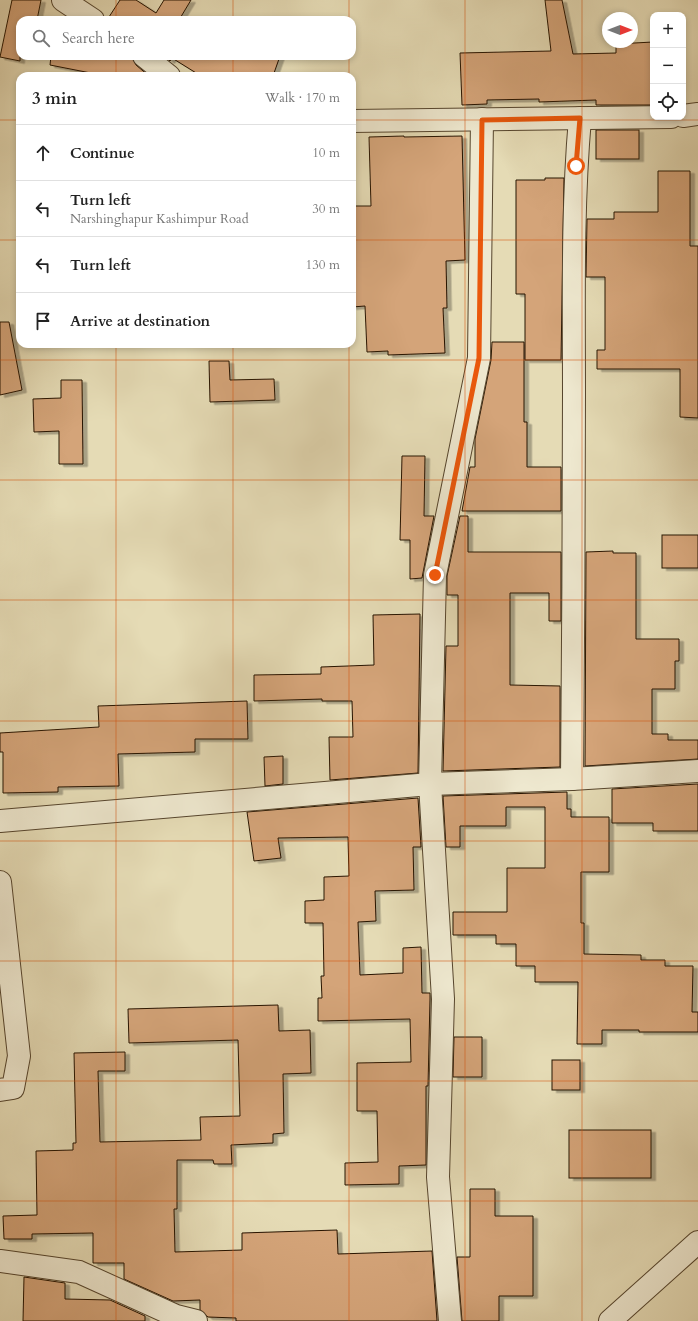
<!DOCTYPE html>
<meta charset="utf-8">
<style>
body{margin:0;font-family:Cardo,serif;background:#f6f6f6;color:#222}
.controls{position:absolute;right:12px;top:12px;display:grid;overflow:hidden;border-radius:8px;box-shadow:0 2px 6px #0003}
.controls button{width:36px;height:36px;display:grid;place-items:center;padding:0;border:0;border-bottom:1px solid #e0e0e0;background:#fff;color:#222;font:20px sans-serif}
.compass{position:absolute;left:602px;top:12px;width:36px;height:36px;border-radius:50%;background:#fff;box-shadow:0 2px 6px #0003;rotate:90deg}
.stop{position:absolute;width:12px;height:12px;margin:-9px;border:3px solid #ea580c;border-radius:50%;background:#fff}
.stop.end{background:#ea580c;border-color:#fff;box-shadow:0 1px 4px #0008}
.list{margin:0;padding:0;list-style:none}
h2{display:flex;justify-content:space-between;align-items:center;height:52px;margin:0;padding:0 16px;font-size:17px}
h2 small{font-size:13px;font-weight:400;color:#767676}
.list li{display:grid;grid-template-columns:26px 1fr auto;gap:12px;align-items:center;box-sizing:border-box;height:56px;padding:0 16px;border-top:1px solid #e0e0e0}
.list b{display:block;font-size:15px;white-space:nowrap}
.list p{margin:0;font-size:13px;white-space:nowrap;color:#767676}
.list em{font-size:13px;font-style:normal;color:#767676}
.icon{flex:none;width:22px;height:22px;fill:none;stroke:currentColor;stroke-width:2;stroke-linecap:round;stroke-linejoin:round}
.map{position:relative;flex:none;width:698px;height:1321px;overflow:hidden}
.search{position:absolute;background:#fff;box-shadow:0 2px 6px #0003;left:16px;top:16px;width:340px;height:44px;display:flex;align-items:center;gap:10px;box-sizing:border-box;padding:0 14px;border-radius:12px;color:#767676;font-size:15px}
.panel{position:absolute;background:#fff;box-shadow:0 2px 6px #0003;left:16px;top:72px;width:340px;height:276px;border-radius:12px}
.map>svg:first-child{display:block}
.building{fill:#d4a479;stroke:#271300;filter:url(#shadow)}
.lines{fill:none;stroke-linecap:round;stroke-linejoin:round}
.minor-casing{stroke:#56452d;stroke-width:24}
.minor{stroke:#eee8cf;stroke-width:22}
.route{stroke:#ea580c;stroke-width:5}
.grid{fill:none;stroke:#d5520b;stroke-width:1;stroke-opacity:0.55}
</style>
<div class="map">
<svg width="698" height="1321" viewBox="0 0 698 1321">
<defs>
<filter id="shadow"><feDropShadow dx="4.5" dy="2.5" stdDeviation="0" flood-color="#0004"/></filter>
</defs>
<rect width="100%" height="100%" fill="#e5dbb5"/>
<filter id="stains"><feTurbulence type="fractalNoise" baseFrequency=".005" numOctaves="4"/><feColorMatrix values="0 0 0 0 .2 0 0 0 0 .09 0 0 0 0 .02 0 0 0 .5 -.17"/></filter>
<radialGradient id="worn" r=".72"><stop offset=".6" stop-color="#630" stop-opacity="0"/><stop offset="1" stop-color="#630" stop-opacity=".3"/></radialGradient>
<!-- building -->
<g class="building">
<path d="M12,0h29l-4,20h-17v41l-20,-4z"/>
<path d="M120,0h16l20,13 8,-13h27l-12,20h-72z"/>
<path d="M545,0h17l11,54 43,-1v-9l37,-2v63h-57v-5l-57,2v-3l-52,1v4l-25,1 -2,-52 91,-2z"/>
<path d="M51,56h81l4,9 13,11h-43l-56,-11z"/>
<path d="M164,56h116l-7,20h-72l-29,-18 -2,3z"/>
<rect x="596" y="130" width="43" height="29"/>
<path d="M404,136v1l58,-1 3,124 -19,1 1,47h-4l2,45 -57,2v-4l-21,1 -2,-46 -13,1v-101h19l-2,-69z"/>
<path d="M658,171h32v75h8v172l-18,-1v-48h-83v-19h8v-73h-19l1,-58h27v-7h44z"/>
<path d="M545,178h19l-3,182h-36v-66h-9v-114h29z"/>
<path d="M0,322h9l13,68 -22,5z"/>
<path d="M492,342h32v80h3v45h34v44h-99l8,-44h5v-28l16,-79z"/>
<path d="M209,361h20l1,19 44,-1 1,21 -65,2z"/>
<path d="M61,380h21l1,84h-24v-33l-25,1 -1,-33 28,-1z"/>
<path d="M402,456h23l-1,60h10l-12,62 -12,1v-39h-10z"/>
<path d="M460,516h8v36h93v69h-12v-28h-39v92l50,1v81l-117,4 3,-125h12v-51h-11v-19z"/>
<rect x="662" y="535" width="36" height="33"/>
<path d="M613,551v2h23v86h43v22h-4v28h-23v45h16v6h30v19l-113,7 1,-214z"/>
<path d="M420,614l-2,159 -88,7 -1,-43h24l-1,-36h-30v-2l-68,2v-26l67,-1v-7l53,-2 -1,-50z"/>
<path d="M247,701l1,38h-53v13l-77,2 1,32 -61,1v5l-55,1v-41h-3v-19l99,-6 -1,-21z"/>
<path d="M283,756v28l-18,2 -1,-29z"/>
<path d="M698,784v47h-45v-8h-41v-34z"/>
<path d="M567,792v17h4v8h38v55h-28v51h3v31l57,1v5h24v6h28l-1,46h6v20h-59v-2h-37v14h-25l1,-62h-43v-16h-19v-22h-20v-9h-43v-23h54v-44h38v-61h-39v19h-46v21h-14l-3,-51z"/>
<path d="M418,798l3,49h-8l1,43 -39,1 1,30 -18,1 2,53 43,-2v-25l18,-1 1,46h8v6l-2,87h-2v79l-27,1v18l-54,1v-22l33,-1 -1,-51h-20v-48l54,-1 -1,-43 -92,2v-23h4l-1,-22h3l-1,-53h-18v-22l19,-1v-23l25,-1 -1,-39 -70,1 3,20 -27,3 -7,-49z"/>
<path d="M278,1005l1,26 31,-1 1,43 -28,1 1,59 -11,1v9l-42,2 1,19h-18l-1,-4h-36v49h-3l1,43 67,-2v-17l95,-3 1,24 94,-3 5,70h-201v-3l-28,-1 -8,-7v-10l-27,1 -49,-22v-16h-31v-30l-61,1v5h-28l-1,-23 34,-1 -1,-64 37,-1v-7h3l-2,-90 51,-1v19h-27l2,71 101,-2 -1,-23 40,-1 -2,-76 -109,3 -1,-34z"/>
<path d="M454,1037h28v40h-29z"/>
<rect x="552" y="1060" width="28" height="30"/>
<rect x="569" y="1130" width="82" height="48"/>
<path d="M470,1189h25v27h38v80h-34v25h-37l-5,-64h13z"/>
<path d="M24,1277l41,6v16l45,1 35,16v5h-122z"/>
</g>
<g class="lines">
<defs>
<g id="minor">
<path d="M63,0l30,20"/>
<path d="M144,56l25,20"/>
<path d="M683,116l15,-2"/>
<path d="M352,121l319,-4"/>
<path d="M572,779c1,-128 2,-257 2,-385 0,-92 -2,-184 6,-276"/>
<path d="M0,821l430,-37 142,-5 126,-8"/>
<path d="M0,882l19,174 -6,32 -13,2"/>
<path d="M0,1261l79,11 97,44 20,5"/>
<path d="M450,1321l-12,-144 5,-178 -13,-215 5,-209 44,-217 3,-239"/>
<path d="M610,1321l88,-79"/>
</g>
</defs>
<!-- minor casing -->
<use href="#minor" class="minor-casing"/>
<!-- minor -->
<use href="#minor" class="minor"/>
</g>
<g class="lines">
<!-- route -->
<path class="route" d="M435,575l44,-217 3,-238 98,-2 -4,48"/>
</g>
<!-- grid -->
<path class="grid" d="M116,0v20M233,0v20M349,0v20M465,0v1321M582,0v1321M116,56v20M233,56v20M349,56v20M0,120h20M352,120h346M0,240h20M352,240h346M116,344v977M233,344v977M349,344v977M0,360h698M0,480h698M0,600h698M0,721h698M0,841h698M0,961h698M0,1081h698M0,1201h698"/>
<rect width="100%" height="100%" filter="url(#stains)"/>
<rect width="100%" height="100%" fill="url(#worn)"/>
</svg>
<div class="controls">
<button>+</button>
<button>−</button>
<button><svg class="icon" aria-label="locate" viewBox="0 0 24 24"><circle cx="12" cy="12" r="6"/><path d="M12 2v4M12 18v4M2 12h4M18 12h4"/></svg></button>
</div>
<svg class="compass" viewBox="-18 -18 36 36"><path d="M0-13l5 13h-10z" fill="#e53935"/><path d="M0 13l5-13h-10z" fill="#767676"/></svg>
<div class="stop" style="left:576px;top:166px"></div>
<div class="stop end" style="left:435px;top:575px"></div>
<div class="search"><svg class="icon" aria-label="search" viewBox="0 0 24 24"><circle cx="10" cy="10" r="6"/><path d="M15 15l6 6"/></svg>Search here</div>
<section class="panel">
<h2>3 min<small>Walk · 170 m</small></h2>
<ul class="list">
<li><svg class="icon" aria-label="ahead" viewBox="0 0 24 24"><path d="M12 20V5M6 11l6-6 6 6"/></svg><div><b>Continue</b></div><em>10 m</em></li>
<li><svg class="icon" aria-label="left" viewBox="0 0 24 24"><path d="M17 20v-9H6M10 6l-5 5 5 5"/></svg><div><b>Turn left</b><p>Narshinghapur Kashimpur Road</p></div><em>30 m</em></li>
<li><svg class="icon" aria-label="left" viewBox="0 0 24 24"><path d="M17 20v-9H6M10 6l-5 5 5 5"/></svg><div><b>Turn left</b></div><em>130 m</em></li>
<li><svg class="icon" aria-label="arrive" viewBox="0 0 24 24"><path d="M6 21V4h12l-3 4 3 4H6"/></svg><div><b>Arrive at destination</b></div></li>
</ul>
</section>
</div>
